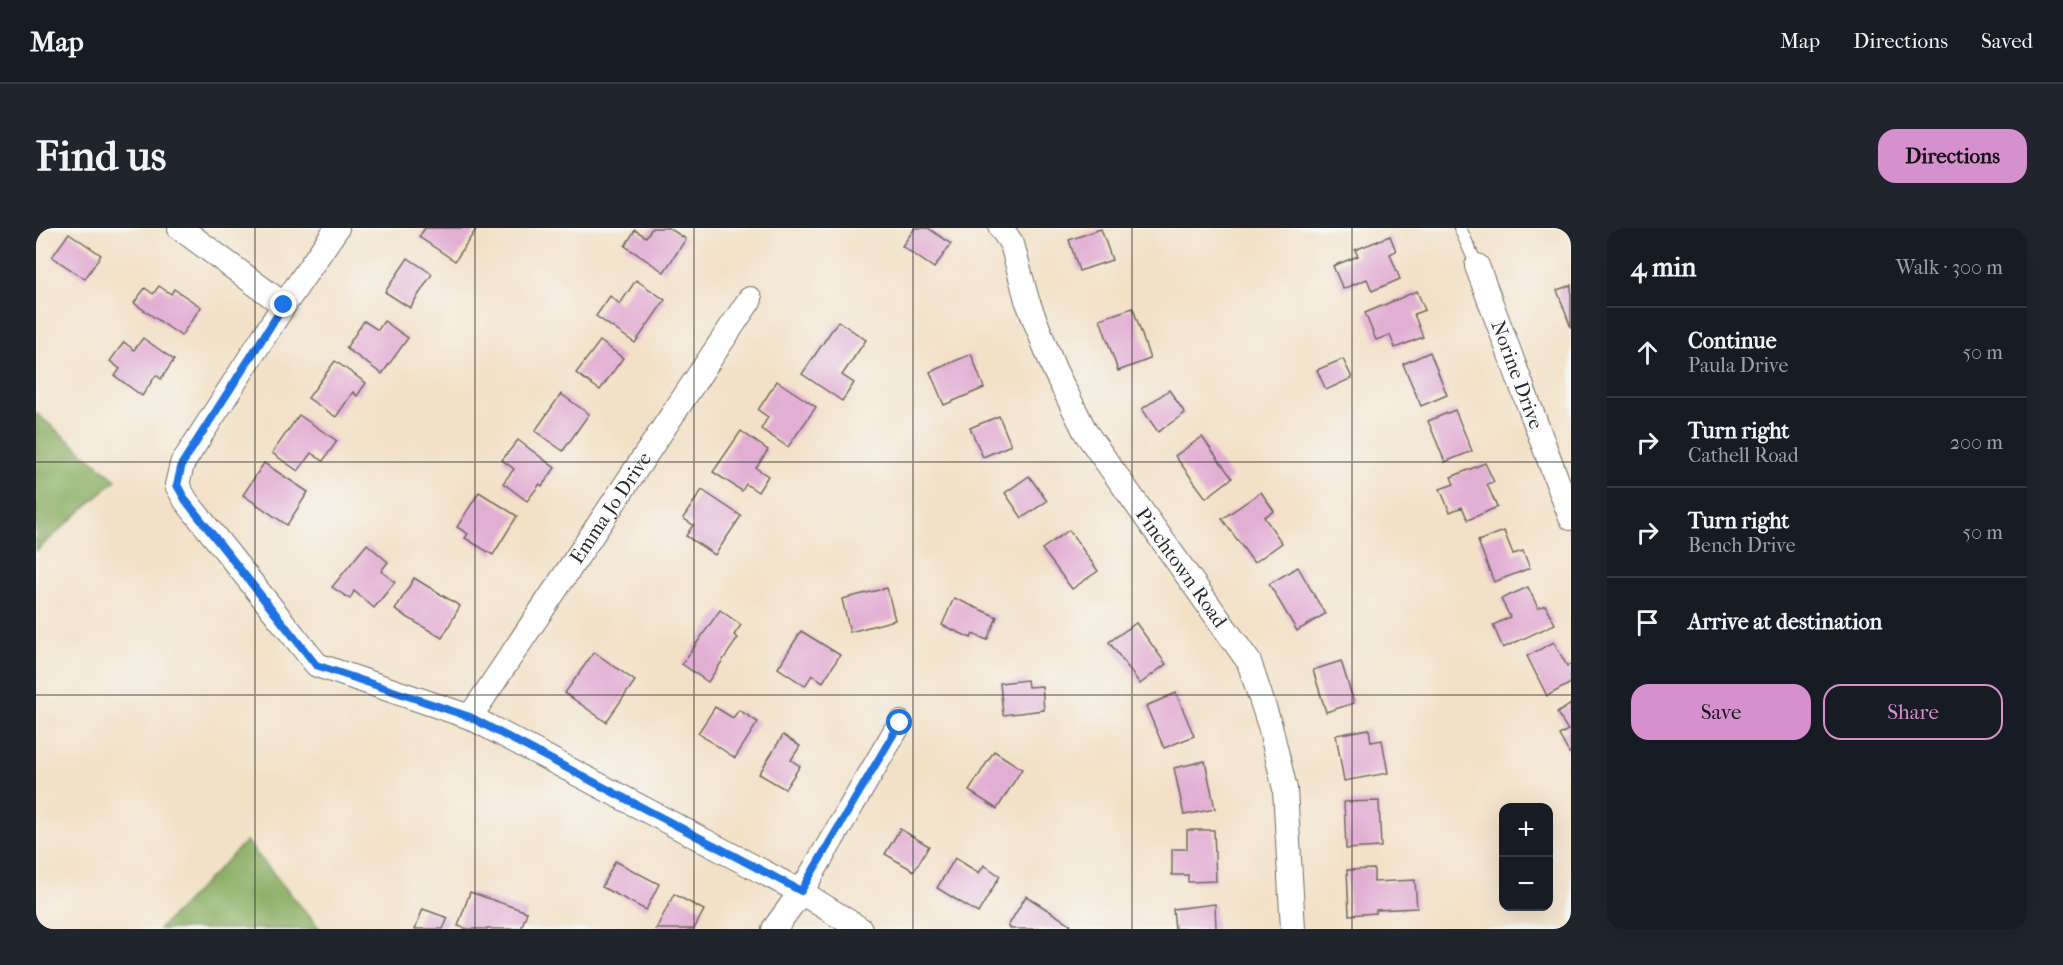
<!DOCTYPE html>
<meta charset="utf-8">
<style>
body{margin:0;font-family:"IM FELL French Canon",serif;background:#20242c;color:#f1f3f6}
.controls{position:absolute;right:18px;bottom:18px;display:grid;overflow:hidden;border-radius:12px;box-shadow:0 6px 24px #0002}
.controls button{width:54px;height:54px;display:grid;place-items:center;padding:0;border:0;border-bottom:2px solid #363941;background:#171b24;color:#f1f3f6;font:30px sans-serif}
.stop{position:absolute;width:18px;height:18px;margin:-14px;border:4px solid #1a73e8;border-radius:50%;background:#fff}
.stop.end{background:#1a73e8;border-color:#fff;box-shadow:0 2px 6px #0008}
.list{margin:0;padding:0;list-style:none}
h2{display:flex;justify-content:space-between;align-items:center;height:78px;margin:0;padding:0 24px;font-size:26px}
h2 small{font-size:20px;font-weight:400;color:#9ea1a6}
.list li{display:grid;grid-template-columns:39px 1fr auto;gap:18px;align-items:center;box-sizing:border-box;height:90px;padding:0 24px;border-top:2px solid #363941}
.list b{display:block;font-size:22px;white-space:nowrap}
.list p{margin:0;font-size:20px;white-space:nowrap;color:#9ea1a6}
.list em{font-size:20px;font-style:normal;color:#9ea1a6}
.actions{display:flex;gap:12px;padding:18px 24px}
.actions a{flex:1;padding:14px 0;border:2px solid #d690ce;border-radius:18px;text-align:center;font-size:21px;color:#d690ce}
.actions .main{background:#d690ce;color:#111}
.icon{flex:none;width:33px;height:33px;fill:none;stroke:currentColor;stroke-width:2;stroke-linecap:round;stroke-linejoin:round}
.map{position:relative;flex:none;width:1535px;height:701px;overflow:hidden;border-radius:18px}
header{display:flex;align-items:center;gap:36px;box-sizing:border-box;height:84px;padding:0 30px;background:#171b24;border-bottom:2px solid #363941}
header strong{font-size:28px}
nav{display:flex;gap:33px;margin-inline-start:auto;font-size:21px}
.intro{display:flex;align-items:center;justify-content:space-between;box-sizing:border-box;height:144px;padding:0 36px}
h1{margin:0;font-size:42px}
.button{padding:15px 27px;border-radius:18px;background:#d690ce;color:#111;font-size:21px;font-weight:700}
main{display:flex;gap:36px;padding:0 36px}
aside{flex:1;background:#171b24;border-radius:18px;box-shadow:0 6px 24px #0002}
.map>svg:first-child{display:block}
.forest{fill:#89ad62;stroke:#5a6c46;stroke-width:1.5}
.building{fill:#e2afd4}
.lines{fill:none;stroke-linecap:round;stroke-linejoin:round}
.lane-casing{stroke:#716b62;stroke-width:14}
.street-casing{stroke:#716b62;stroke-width:26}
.lane{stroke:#fff;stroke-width:12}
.street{stroke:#fff;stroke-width:24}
.route{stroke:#1a73e8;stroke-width:8}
.grid{fill:none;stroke:#2b2b2b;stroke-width:1.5;stroke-opacity:0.55}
.labels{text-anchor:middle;stroke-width:4.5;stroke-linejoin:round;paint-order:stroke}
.street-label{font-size:20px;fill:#2b2b2b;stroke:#f6f6f2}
</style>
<header>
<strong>Map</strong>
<nav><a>Map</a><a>Directions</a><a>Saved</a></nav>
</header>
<div class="intro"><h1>Find us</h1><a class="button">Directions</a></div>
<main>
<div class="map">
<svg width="1535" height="701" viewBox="0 0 1535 701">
<rect width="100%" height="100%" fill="#f6f6f2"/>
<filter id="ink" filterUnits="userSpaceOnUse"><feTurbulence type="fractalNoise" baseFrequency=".0167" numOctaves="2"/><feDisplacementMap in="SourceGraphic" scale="12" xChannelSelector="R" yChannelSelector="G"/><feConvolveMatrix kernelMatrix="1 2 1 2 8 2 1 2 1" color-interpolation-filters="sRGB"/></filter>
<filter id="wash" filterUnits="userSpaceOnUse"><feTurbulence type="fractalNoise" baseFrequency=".008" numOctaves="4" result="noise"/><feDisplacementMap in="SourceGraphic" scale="24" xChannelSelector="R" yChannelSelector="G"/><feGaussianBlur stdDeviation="1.35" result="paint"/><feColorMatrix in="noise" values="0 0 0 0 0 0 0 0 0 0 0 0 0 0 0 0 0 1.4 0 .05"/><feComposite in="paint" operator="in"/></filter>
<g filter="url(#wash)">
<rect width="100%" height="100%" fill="#f3e1c7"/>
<!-- forest -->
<g class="forest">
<path d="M0,185l80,67 -80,71z"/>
<path d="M210,613l74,88h-161z"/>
</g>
<g id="blocks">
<!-- building -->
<g class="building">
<path d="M389,0h52l-22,33 -36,-24z"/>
<path d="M616,0h17l17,11 -22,33 -39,-26 10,-16 11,7z"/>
<path d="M879,0h13l23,16 -17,24 -32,-22z"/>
<path d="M1065,1l11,31 -33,11 -10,-31z"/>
<path d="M33,5l32,22 -16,24 -33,-22z"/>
<path d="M1354,8l6,15 -6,3 10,25 -28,12 -5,-12 -24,10 -10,-23 25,-10 -3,-6z"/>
<path d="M372,30l24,16 -22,34 -25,-16z"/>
<path d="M600,52l29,20 -30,43 -39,-27 14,-20 10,8z"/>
<path d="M1535,57v43l-14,-38z"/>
<path d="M123,58l12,8 3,-5 27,18 -20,29 -47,-33 11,-15 8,6z"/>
<path d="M1381,63l8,19 -11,4 9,23 -28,11 -5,-13 -14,5 -11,-27z"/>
<path d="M1097,80l17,51 -32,12 -18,-52z"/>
<path d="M328,93l14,9 6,-9 24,17 -26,36 -36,-26z"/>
<path d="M802,93l28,19 -24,35 12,8 -12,18 -40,-27z"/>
<path d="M107,110l31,22 -13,19 -5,-4 -14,21 -27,-20 5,-7 -10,-8 14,-19 10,8z"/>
<path d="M564,113l23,17 -23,32 -24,-17z"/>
<path d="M1394,124l17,43 -26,11 -18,-42z"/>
<path d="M935,126l13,34 -40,17 -14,-33z"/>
<path d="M1307,131l9,19 -26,12 -9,-20z"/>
<path d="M299,133l31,22 -9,13 -4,-4 -17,25 -28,-19z"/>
<path d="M741,153l39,26 -28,40 -27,-18 7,-12 -10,-7z"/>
<path d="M1133,162l16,23 -27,19 -16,-23z"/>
<path d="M525,166l28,20 -26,37 -28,-20z"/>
<path d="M1419,182l17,41 -27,11 -17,-41z"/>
<path d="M263,187l38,26 -14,20 -12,-8 -13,18 -26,-18z"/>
<path d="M963,188l12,29 -28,12 -13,-29z"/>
<path d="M705,203l27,19 -12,18 12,8 -10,16 -12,-8 -4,7 -29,-19z"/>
<path d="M1166,209l30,41 -26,20 -31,-42z"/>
<path d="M482,212l37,28 -13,18 -2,-2 -13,17 -24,-18 11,-14 -12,-9z"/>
<path d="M228,235l44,29 -21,33 -44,-30z"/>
<path d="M1449,235l9,19 -7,2 10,23 -29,13 -6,-13 -12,5 -10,-23 14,-5 -3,-7z"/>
<path d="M993,248l18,25 -25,17 -17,-25z"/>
<path d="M666,262l39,26 -26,39 -29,-19 7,-11 -10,-7z"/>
<path d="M443,264l38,24 -24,39 -28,-17 3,-4 -11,-7z"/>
<path d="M1225,264l13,19 -10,6 18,26 -28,20 -32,-44z"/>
<path d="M1033,302l29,41 -26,18 -30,-40z"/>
<path d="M1468,303l9,23 10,-3 7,17 -36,14 -16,-41z"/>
<path d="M331,316l21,18 -7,9 14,11 -21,26 -20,-17 -4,8 -18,-12z"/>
<path d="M1262,339l27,47 -28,17 -28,-47z"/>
<path d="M378,350l46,28 -18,32 -47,-28z"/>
<path d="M1492,359l10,21 7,-3 10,19 -52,24 -10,-23 17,-8 -9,-18z"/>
<path d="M851,360l8,32 -45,12 -8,-33z"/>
<path d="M918,370l43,19 -10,23 -14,-6 -2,4 -29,-13z"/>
<path d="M684,382l21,15 -7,10 4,3 -30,44 -26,-18z"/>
<path d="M1100,395l30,41 -26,20 -31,-42z"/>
<path d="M765,403l39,24 -17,27 -11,-7 -7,11 -27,-18z"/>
<path d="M1518,414l13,24 4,-2v19l-24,13 -20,-40z"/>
<path d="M558,424l41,29 -29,41 -41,-29z"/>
<path d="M1305,433l13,42 -28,9 -13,-42z"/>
<path d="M991,452l1,7 14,-1 2,24 -41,5 -3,-32z"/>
<path d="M1140,465l18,43 -30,12 -18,-42z"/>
<path d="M1535,476v48l-2,1 -10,-18 9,-5 -11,-17z"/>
<path d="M679,479l18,11 6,-8 19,12 -23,36 -37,-25z"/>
<path d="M1333,501l2,13 11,-2 6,33 -44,8 -8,-46z"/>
<path d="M747,507l17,11 -9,14 9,6 -15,23 -26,-15z"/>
<path d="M958,523l28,18 -25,40 -28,-18z"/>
<path d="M1169,533l10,48 -31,6 -10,-47z"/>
<path d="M1343,573l2,46 -35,2 -2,-47z"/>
<path d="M864,601l29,17 -15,25 -29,-17z"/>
<path d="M1151,602h27l2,51 -28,1v-7h-16v-26h15z"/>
<path d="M919,630l24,15 5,-8 16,11 -22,37 -41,-25z"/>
<path d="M579,633l44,23 -13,26 -44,-23z"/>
<path d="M1338,641v13l41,-2 2,28 -41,2v3l-27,2 -2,-45z"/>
<path d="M434,664l57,20 -6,17h-53l-10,-3z"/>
<path d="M638,666l30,16 -10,19h-38z"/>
<path d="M990,668l45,29 -2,4h-57l-4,-3z"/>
<path d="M1179,676l1,25h-41l-2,-20z"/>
<path d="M387,681l25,9 -5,11h-28z"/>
</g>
</g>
</g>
<g filter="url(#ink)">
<use href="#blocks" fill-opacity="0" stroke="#716b62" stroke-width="1.5"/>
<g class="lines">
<defs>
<path id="lane" d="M1424,0l17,38"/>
<g id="street">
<path d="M144,0l104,77"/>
<path d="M301,0l-53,77 -102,159 -5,21 9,16 131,164 153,52 331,175 59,37"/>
<path id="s1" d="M965,0l11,16 15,56 27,69 32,64 163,229 21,64 15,63 8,140"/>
<path id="s2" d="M1441,38l94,252"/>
<path id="s3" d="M434,489l280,-418"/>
<path d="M738,701l27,-37 99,-169"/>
</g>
</defs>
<!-- lane casing -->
<use href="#lane" class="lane-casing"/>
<!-- street casing -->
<use href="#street" class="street-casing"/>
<!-- lane -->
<use href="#lane" class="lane"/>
<!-- street -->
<use href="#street" class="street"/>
</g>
</g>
<g class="lines" filter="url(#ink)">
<!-- route -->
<path class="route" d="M248,77l-102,159 -5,21 9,16 130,164 154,52 331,174 99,-168"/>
</g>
<!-- grid -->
<path class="grid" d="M219,0v701M439,0v701M658,0v701M877,0v701M1096,0v701M1316,0v701M0,234h1535M0,467h1535"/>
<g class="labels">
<!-- street labels -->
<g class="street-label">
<text dy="7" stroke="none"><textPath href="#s2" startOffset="116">Norine Drive</textPath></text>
<text dy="7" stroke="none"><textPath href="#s3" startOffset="252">Emma Jo Drive</textPath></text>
<text dy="7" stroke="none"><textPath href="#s1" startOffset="388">Pinchtown Road</textPath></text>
</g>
</g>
</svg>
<div class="controls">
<button>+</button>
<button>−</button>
</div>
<div class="stop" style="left:864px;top:495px"></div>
<div class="stop end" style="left:248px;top:77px"></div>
</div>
<aside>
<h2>4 min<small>Walk · 300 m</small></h2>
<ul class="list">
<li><svg class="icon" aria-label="ahead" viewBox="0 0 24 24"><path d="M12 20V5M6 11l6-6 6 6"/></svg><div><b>Continue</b><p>Paula Drive</p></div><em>50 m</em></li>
<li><svg class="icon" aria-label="right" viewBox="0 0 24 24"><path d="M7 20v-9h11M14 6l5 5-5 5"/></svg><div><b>Turn right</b><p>Cathell Road</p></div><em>200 m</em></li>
<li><svg class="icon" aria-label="right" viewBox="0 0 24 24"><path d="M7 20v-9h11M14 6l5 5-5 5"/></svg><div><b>Turn right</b><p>Bench Drive</p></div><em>50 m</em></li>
<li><svg class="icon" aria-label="arrive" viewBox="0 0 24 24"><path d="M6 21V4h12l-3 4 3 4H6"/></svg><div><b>Arrive at destination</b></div></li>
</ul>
<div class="actions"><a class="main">Save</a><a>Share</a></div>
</aside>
</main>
